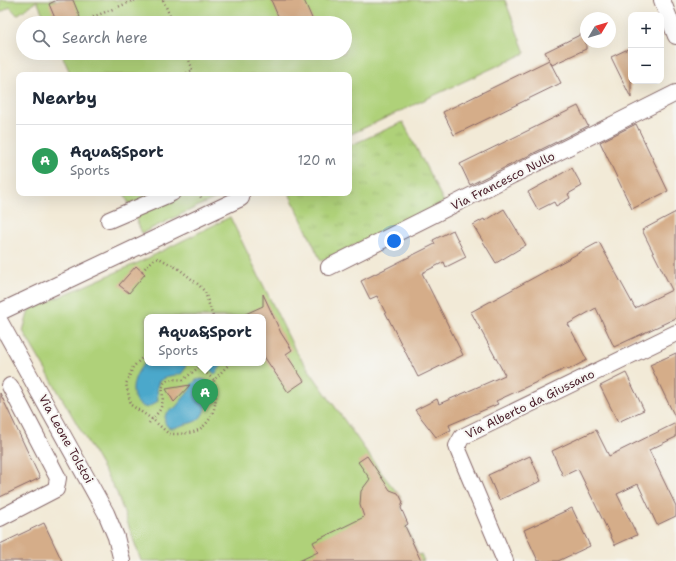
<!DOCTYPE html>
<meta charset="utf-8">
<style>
body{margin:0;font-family:"Shantell Sans",sans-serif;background:#f6f6f7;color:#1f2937}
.controls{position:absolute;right:12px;top:12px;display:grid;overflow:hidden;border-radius:8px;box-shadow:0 4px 16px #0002}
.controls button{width:36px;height:36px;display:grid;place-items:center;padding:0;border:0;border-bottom:1px solid #e0e1e3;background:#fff;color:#1f2937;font:20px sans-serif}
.compass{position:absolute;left:580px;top:12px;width:36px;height:36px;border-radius:50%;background:#fff;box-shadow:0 4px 16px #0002;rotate:52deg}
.you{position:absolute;left:394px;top:241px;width:14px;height:14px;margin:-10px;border:3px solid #fff;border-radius:50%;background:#1a73e8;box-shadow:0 0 0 6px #1a73e833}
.badge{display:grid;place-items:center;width:26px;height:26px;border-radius:50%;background:#2563eb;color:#fff;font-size:13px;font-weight:700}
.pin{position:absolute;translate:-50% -33px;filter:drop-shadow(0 1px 2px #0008)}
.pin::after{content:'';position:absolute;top:21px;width:14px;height:12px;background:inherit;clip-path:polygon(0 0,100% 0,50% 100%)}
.popup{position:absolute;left:144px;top:314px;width:122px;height:52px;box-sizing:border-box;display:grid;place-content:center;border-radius:8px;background:#fff;filter:drop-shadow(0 1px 3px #0005);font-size:13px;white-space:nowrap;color:#747a83}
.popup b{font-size:15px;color:#1f2937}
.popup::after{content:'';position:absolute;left:50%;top:100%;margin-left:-8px;border:8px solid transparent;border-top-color:#fff}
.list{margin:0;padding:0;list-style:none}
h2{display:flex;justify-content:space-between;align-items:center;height:52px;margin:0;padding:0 16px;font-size:17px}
h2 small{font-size:13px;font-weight:400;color:#747a83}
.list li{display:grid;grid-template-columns:26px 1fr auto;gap:12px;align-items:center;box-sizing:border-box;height:72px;padding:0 16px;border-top:1px solid #e0e1e3}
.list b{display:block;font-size:15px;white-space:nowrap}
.list p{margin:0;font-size:13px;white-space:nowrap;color:#747a83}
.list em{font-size:13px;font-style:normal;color:#747a83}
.icon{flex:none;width:22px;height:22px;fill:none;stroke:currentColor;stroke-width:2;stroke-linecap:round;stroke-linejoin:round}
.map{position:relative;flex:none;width:676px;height:561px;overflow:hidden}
.search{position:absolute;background:#fff;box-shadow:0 4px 16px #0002;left:16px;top:16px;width:336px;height:44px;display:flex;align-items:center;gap:10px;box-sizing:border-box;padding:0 14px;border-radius:22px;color:#747a83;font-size:15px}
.panel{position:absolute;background:#fff;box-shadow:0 4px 16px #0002;left:16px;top:72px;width:336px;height:124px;border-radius:8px}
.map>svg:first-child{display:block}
.grass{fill:url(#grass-tufts);stroke:#7c7852}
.park{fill:#afd179;stroke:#7c7852;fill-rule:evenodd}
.water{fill:#4ca8cb;stroke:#4b647b}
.building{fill:#d5ad89}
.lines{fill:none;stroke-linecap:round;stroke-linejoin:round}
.minor-casing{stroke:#856667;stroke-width:18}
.path{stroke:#856667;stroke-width:2.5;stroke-dasharray:1 3;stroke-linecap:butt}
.minor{stroke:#fff;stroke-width:16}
.labels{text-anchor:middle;stroke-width:4;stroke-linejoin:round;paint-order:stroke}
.street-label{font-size:12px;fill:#4a1f2b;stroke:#f6f6f2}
</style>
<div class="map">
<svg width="676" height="561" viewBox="0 0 676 561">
<defs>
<pattern id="grass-tufts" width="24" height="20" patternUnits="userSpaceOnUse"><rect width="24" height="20" fill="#afd179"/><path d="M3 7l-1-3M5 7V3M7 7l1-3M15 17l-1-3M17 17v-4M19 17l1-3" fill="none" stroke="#98b369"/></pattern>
</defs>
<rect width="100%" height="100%" fill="#f6f6f2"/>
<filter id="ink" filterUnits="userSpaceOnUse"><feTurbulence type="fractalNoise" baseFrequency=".025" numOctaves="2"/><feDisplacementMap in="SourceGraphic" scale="8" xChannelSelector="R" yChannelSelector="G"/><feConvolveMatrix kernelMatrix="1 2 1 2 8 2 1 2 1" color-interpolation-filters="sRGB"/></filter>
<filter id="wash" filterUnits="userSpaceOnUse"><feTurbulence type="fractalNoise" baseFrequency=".012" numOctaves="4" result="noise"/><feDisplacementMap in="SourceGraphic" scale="16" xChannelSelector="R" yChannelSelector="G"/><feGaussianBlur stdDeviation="0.9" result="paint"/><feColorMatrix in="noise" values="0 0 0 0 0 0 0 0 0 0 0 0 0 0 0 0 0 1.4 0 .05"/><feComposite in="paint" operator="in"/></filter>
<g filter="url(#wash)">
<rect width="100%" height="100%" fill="#f2ead7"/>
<!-- grass -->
<path class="grass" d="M403,122l41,80 -123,59 -32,-68h60v-47z"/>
<!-- park -->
<g class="park">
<path d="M0,0h505l20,53 -176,82v-60h-278l-10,-22h284v-30h-298l-10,-22 -20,14 -7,-8 -10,6z"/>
<path d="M124,193h102l-84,40z"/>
<path d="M230,217l65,133 88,125 17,21 3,6 -2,6 7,16 -2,2 12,29 3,-1 3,7h-283l-24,-68 -94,-162 6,-21 113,-49zM147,317h116v46h-116z"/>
</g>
<!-- water -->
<g class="water">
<path d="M147,361v2h39l-1,6 -4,5 -12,2 -10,5 -2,6 1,14 -11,7c-23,-6 -14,-36 0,-47z"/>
<path d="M202,363h22l-9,11z"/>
<path d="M202,379c4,1 7,3 9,7 1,6 -6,28 -11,32 -5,5 -11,5 -17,7 -7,2 -15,7 -18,-3 -2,-7 4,-12 10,-14l15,-18 2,-6 4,-4z"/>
</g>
<g id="blocks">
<!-- building -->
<g class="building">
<path d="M57,0h16l7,17 -14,6h-9l-8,-19z"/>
<path d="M271,0h33l10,23h-33z"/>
<path d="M586,32v17l-34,16 -7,-13z"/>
<path d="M628,49l3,7v42l-20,-41z"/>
<path d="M549,60l12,23 -107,52 -11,-23z"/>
<path d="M578,106l10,20 -118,59 -10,-21z"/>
<path d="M636,124l32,67 -36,18 -32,-67z"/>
<path d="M572,168l10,18 -14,8 2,4 -14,8 -2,-4 -16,8 -10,-18z"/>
<path d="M504,209l22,36 -30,18 -23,-38 11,-6 1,2z"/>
<path d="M676,212v106l-62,29 -18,-39 -28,16 19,36 -19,10 -1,-2 -71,33 2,3 -49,21 2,5 -15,7 -21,-27 22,-11 2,5 66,-29 -34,-63 128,-70 36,66 37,-18 -30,-60z"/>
<path d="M453,230l13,27 -20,10 -2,-5 -22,11 41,82 -45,22 -41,-81 -7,3 -9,-18 74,-37 -2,-4z"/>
<path d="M136,266l9,8 -16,19 -10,-8z"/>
<path d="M263,294l18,39 11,17 -6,4 18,27 -16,11 -25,-37v-38h-24l24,-11z"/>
<path d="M676,353v66l-26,-54z"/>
<path d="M626,373l18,37 -26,12 -18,-36z"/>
<path d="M190,385l-16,17 -8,-13z"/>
<path d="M0,393l40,85 -40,19z"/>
<path d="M676,423v14l-27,13 27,56v10l-19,9 -19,-41 -21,10 20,41 -22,10 -37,-76 -15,7 -11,-25 44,-21 13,26z"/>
<path d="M367,456l23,34 8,3 2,3 3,6 -2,6 7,16 -3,2 16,35h-122l19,-9 -5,-10 51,-25 -4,-12 1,-14 9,-12 -12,-17z"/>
<path d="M530,456l11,25 -42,19 -11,-25z"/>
<path d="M572,508l18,38 -32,15h-20l-14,-31z"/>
<path d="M44,523l18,38h-62v-17z"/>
</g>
</g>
</g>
<g filter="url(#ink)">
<use href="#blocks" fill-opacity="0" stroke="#856667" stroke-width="1"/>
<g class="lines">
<defs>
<g id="minor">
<path d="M662,0l14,36"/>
<path d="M109,220l63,-27"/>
<path d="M329,267l347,-174"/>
<path d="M0,312l241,-114"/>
<path d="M0,322l106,191 10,24 6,24"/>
<path d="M0,518l56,-29 2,-11 -48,-92"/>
<path d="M505,561l-46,-109 -2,-6 5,-9 214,-104"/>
</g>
</defs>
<!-- minor casing -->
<use href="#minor" class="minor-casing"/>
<!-- path -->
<g class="path">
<path d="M163,0l10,23"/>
<path d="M93,17l42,-17"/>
<path d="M183,75l10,-5 -7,-17"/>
<path d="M199,193l3,7"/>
<path d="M142,271l12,-12 5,-1 20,11 20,16 6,7 8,25"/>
<path d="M147,353l-14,14 -7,17 5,21 21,14c3,-3 8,-8 9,-12 6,-14 -8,-32 22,-27l16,-13"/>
<path d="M195,363l19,17"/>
<path d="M149,423l3,-4 17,15c6,0 13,0 19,-1 25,-3 32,-33 26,-53l16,-17"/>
</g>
<!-- minor -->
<use href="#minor" class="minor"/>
</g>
</g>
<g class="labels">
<!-- street labels -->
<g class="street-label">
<text transform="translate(503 181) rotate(-27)" y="4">Via Francesco Nullo</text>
<text transform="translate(530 404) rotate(-26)" y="4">Via Alberto da Giussano</text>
<text transform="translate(66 439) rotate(61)" y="4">Via Leone Tolstoi</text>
</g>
</g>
</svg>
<div class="controls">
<button>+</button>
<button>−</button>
</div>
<svg class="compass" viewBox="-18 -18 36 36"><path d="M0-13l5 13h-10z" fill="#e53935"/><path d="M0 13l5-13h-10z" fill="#747a83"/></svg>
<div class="you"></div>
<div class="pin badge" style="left:205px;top:412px;background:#2e9e5b">A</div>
<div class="popup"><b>Aqua&amp;Sport</b>Sports</div>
<div class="search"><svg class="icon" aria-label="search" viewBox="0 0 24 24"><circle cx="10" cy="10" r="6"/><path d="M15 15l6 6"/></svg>Search here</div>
<section class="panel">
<h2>Nearby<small></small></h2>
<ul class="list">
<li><span class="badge" style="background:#2e9e5b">A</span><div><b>Aqua&amp;Sport</b><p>Sports</p></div><em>120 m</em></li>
</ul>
</section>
</div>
